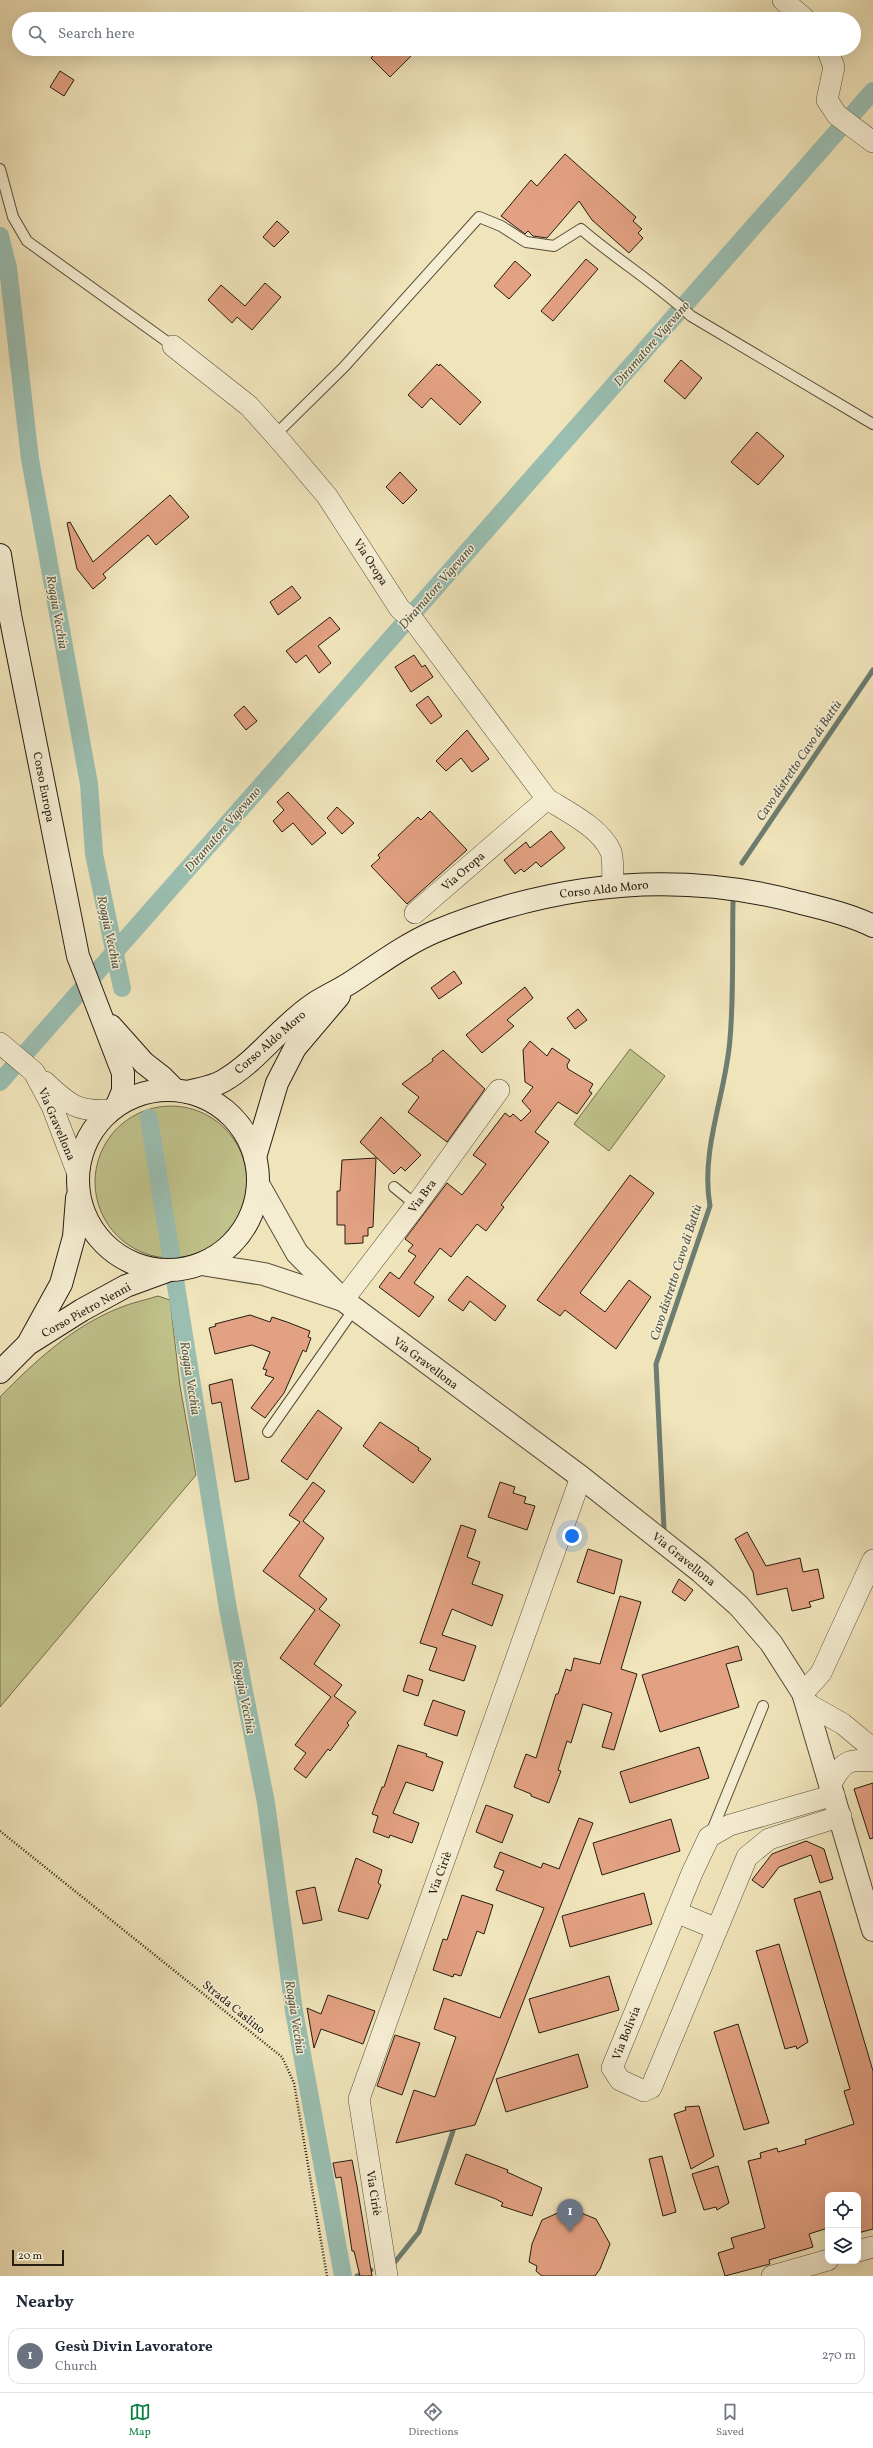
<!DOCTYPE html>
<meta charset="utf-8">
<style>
body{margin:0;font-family:Vollkorn,serif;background:#f2f2f3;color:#1f2937}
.controls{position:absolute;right:12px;bottom:12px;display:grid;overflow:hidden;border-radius:8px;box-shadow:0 4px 16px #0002}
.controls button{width:36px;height:36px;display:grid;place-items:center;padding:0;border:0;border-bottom:1px solid #e0e1e3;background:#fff;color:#1f2937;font:20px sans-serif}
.scale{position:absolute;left:12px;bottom:10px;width:52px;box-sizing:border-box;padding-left:4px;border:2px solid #261c10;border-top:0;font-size:11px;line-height:14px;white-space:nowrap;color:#261c10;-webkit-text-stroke:3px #f5edd2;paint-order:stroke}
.you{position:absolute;left:572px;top:1536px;width:14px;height:14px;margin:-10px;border:3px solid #fff;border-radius:50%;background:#1a73e8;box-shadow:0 0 0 6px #1a73e833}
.badge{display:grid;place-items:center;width:26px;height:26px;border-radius:50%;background:#0b8043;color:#fff;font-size:13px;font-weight:700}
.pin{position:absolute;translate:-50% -33px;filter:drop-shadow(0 1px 2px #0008)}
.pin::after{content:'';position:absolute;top:21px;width:14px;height:12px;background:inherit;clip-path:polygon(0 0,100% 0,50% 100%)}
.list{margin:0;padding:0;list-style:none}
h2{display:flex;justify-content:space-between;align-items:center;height:52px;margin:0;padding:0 16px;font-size:17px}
h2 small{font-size:13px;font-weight:400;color:#747a83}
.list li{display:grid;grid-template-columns:26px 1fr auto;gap:12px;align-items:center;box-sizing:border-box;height:56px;margin:0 8px 8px;padding:0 8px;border:1px solid #e0e1e3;border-radius:12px}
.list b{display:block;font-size:15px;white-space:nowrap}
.list p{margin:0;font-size:13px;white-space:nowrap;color:#747a83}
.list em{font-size:13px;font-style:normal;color:#747a83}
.icon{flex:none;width:22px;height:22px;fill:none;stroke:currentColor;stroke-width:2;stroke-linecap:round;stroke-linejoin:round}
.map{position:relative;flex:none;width:873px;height:2276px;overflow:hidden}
.search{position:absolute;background:#fff;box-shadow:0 4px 16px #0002;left:12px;right:12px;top:12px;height:44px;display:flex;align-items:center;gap:10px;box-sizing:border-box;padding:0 14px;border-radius:22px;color:#747a83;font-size:15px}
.sheet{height:116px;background:#fff}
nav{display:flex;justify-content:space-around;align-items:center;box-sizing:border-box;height:56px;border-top:1px solid #e0e1e3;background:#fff;font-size:11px;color:#747a83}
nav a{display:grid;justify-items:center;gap:2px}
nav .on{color:#0b8043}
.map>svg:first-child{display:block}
.green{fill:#c0c28b;stroke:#736f4e}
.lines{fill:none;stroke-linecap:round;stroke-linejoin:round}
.stream{stroke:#6c7d71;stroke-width:5}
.canal{stroke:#9abeb1;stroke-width:18}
.building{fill:#e2a182;stroke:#261c10}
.service-casing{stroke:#584e3a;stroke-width:12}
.minor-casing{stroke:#584e3a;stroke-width:22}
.tertiary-casing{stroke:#584e3a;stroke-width:24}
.secondary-casing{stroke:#261c10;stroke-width:24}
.path{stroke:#261c10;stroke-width:2.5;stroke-dasharray:1 2;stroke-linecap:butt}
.service{stroke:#f5edd2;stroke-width:10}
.minor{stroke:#f5edd2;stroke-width:21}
.tertiary{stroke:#f5edd2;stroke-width:22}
.secondary{stroke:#f5edd2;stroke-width:22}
.labels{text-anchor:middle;stroke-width:3;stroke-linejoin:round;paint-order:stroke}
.street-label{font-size:12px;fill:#261c10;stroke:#f5edd2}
.water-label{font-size:13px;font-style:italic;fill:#4f5548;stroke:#f5edd2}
</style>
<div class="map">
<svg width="873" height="2276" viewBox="0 0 873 2276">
<rect width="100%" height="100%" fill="#f0e4ba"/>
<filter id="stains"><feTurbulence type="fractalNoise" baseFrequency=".005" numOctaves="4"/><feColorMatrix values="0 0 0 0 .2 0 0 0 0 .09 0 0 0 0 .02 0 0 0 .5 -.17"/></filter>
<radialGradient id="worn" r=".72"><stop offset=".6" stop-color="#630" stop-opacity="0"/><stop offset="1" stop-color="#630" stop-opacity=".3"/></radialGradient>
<!-- green -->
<g class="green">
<path d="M630,1049l35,27 -56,75 -35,-27z"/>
<circle cx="171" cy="1182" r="76"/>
<path d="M158,1296l12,4 10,86 16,89 -196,232v-310c35,-36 72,-70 119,-89 12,-5 26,-8 39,-12z"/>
</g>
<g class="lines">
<!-- stream -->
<g class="stream">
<path d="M742,863l131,-193"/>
<path d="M664,1529l-8,-165 54,-158c-10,-56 16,-112 20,-167 4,-46 2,-92 3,-137"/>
<path d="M395,2262l24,-30 34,-101"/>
<path d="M357,2276l14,-6"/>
</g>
<!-- canal -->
<g class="canal">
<path d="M0,236l8,32 22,191 59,325 5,70 28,134"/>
<path d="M0,1082l873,-991"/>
<path d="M149,1118l79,491 38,194 28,208 49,265"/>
</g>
</g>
<!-- building -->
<g class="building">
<path d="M379,49l10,6 6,-6h9l7,7 -21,21 -19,-19z"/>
<path d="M60,71l14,9 -10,16 -14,-9z"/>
<path d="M565,154l71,63 -3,4 9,8 -4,4 5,5 -14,15 -37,-33 -13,-19 -32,37 -14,-2 -5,-5 -3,3 -24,-18 30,-36 6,6z"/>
<path d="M277,221l12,11 -15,15 -11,-10z"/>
<path d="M586,259l12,10 -45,52 -12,-10z"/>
<path d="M515,261l16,14 -22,24 -15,-13z"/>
<path d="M265,283l16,14 -29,33 -15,-13 -5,6 -24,-23 13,-15 24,21z"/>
<path d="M681,360l21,18 -17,21 -21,-18z"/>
<path d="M437,364l2,2 1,-2 41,38 -21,23 -29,-27 -9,10 -14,-13z"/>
<path d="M757,432l27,24 -26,29 -27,-23z"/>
<path d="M400,472l17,18 -14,14 -17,-17z"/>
<path d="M170,495l19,22 -33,28 -8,-10 -45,39 3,4 -13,11 -16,-20 -10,-46 3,-1 23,40z"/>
<path d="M292,586l9,12 -23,17 -8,-13z"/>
<path d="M330,617l10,12 -22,17 13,17 -12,10 -13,-18 -10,8 -10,-12z"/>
<path d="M414,655l8,12 3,-2 8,12 -22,15 -16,-25z"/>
<path d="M428,696l14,20 -11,8 -15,-19z"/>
<path d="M244,706l13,15 -11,9 -12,-15z"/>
<path d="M467,730l22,29 -17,13 -11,-14 -15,13 -10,-10z"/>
<path d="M288,792l38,41 -14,12 -19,-22 -11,9 -9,-11 11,-11 -7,-8z"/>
<path d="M337,807l17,16 -12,11 -15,-16z"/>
<path d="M430,811l37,39 -60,54 -36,-38 9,-8 -2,-3 40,-38 3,3z"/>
<path d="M551,831l14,17 -24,19 -5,-5 -12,10 -3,-3 -6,5 -11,-14 22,-18 4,6z"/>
<path d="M454,971l8,12 -23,16 -8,-11z"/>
<path d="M525,987l8,11 -26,22 7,6 -32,27 -16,-18z"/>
<path d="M578,1009l9,11 -12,9 -8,-11z"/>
<path d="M530,1041l17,15 5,-8 18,12 -3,5 1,4 25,15 -4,7 3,2 -15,21 -19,-12 -23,30 14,10 -48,63 3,2 -18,24 -9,-7 -26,33 -11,-9 -26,35 20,14 -15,20 -40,-30 11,-15 9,7 17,-23 -8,-5 5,-6 -8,-6 42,-56 15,12 24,-31 -13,-9 32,-42 5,4 3,-3 8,7 10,-10 -9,-10 11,-14 -8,-5 -2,-32z"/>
<path d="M443,1050l42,39 -38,53 -39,-30 11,-15 -17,-13 31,-23 -1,-2z"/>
<path d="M381,1117l40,38 -16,16 -4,-4 -7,7 -34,-32z"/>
<path d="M376,1158l-3,69 -5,1v8h-5v7l-18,1v-19h-8v-34h3l2,-31z"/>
<path d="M630,1175l24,18 -74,100 25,19 24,-32 22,17 -35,52 -51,-39 -5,6 -23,-16z"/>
<path d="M467,1276l39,30 -11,15 -25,-20 -7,10 -15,-11z"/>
<path d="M250,1315l20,7 2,-5 15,5 23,9 -2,6 3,1 -5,14 -3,-2 -19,43 -19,25 -14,-10 23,-30 -9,-3 2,-5 -4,-1 7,-17 -18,-7 -37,9 -6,-26 7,-2 -1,-2z"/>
<path d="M232,1379l17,100 -14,3 -14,-80 -9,2 -3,-19z"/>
<path d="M318,1410l24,18 -35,52 -26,-19z"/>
<path d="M380,1422l39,26 -1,2 13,9 -18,24 -50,-37z"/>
<path d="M313,1482l12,9 -22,30 21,17 -25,38 28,23 -8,10 21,16 -26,39 28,21 -8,11 22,16 -9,11 2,2 -19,26 -2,-2 -22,29 -12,-9 12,-16 -11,-8 36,-48 -51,-39 35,-48 -52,-39 37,-49 -11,-7z"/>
<path d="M500,1482l15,5 -2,6 13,4 -2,6 11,3 -8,24 -39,-13z"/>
<path d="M461,1525l15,5 -9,27 13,5 -8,22 31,11 -11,31 -40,-17 -10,26 34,11 -12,35 -35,-11 8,-22 -17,-5z"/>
<path d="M747,1532l19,34 34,-8 3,14 15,-3 6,29 -15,4 2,5 -19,4 -5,-23 -30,7 -4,-23 -18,-33z"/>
<path d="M588,1549l34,11 -8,34 -37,-12z"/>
<path d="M679,1579l14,11 -8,11 -13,-9z"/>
<path d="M620,1596l21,6 -20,67 16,5 -23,76 -12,-3 10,-34 -29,-9 -12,39 -4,-2 -9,29 3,1 -12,32 -18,-7v-2l-17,-7 12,-33 10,4 20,-64h2l8,-25 5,2 3,-13 26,6z"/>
<path d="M738,1646l4,14 -16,4 13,43 -79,25 -18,-57z"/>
<path d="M408,1675l15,5 -5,16 -15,-5z"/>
<path d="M433,1700l32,11 -8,25 -33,-11z"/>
<path d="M398,1745l29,9 -1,2 17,6 -10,29 -27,-9 -13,31 26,10 -7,20 -22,-8 -1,3 -16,-6 5,-16 -6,-2 10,-27h2z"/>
<path d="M699,1747l10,31 -79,25 -10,-31z"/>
<path d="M873,1783v55l-3,1 -16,-50z"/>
<path d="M486,1805l27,10 -11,28 -26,-11z"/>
<path d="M579,1818l14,5 -118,302 -79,18 18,-53 21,7 21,-60 -22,-8 10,-31 56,20 44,-110 -48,-18 8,-19 -10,-4 6,-15 41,16 2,-5 16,6z"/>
<path d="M671,1819l9,32 -78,24 -9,-32z"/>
<path d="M806,1841l18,8 9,30 -13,4 -9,-28 -32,12 -16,21 -11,-8 20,-26z"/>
<path d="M356,1858l26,12 -4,13 3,2 -13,34 -30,-8z"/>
<path d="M315,1887l7,33 -19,4 -7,-33z"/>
<path d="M820,1891l53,180v158l-15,4v-38h-30v33l-19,6 4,13 -44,13 1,4 -45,12 -7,-23 16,-5 -3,-10 34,-10 -17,-67 13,-3 -1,-5 17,-5 1,4 28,-8 -1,-4 49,-16 -10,-33 6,-2 -56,-190z"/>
<path d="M644,1893l8,31 -82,23 -8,-31z"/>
<path d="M462,1895l31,10 -9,29 -7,-3 -16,45 -7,-2 -1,3 -20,-7 10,-31 4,1z"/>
<path d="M779,1944l29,98 -11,7 -1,-3 -11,3 -29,-98z"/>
<path d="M609,1976l10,34 -80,23 -10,-34z"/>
<path d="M328,1995l47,16 -12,33 -42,-15 -7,19 -7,-40 14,6z"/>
<path d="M738,2024l31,99 -25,7 -30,-98z"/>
<path d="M395,2035l25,8 -18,52 -25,-9z"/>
<path d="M578,2054l10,33 -82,25 -10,-33z"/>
<path d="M699,2106l15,50 -23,13 -17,-55 12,-4 -1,-3z"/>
<path d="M466,2154l42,16 -1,2 35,16 -10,28 -31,-10 2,-3 -7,-4 -41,-15z"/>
<path d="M662,2156l14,56 -13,4 -14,-57z"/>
<path d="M352,2160l5,26 15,90h-12l-6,-25h-2l-11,-74 -5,1 -3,-15z"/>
<path d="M718,2166l11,37 -12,7 -1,-3 -12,3 -12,-36z"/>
<path d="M569,2208l27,11 14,25 -10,25 -5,7h-53l-6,-5 1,-5 -8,-4 3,-18 10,-24z"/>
</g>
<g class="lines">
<defs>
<g id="service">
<path d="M0,169l13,48 14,24 146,105"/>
<path d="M275,435l69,-68 135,-150 22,9 25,16 28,4 27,-17c36,31 76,55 110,87l182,108"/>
<path d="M394,1187l22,18"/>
<path d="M268,1432l86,-123"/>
<path d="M711,1833l52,-127"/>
</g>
<g id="minor">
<path d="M783,0l22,19"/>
<path d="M827,49l7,18 -7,33 10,15 36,27"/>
<path d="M173,346l76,60 34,38 44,52 73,113 14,12 133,178c21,13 54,29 64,53 3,10 1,24 2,34"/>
<path d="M415,913l132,-114"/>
<path d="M0,1043l34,29 18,34 26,68"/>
<path d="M45,1082c24,23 32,30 66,28"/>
<path d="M343,1300l73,-95 83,-115"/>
<path d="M803,1693l18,-20 52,-113"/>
<path d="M806,1703l37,21 30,25"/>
<path d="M831,1784c12,-23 17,-25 42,-23"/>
<path d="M834,1795l-104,30 -21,12 -17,36 -80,195 8,12 24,11 7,-3 96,-231 22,-18 72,-23"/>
<path d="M676,1912l41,17"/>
<path d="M858,2251l15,-4"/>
<path d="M387,2276l-28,-177 222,-622"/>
<path d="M772,2276l56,-16"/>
</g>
<g id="tertiary">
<path d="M258,1184l39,69 46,47 238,177 120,95 38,34 32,37 32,50 70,237"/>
<path d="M201,1264l63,10 76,25"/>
</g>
<g id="secondary">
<path d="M0,555l10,60 68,341 45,117v18l-6,14"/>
<path d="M111,1026l33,37 18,14 13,13"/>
<circle cx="168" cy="1180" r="90"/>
<path d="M188,1092c11,-3 25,-5 35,-11 35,-20 58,-56 92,-78 11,-7 24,-13 35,-20 28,-18 54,-38 84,-51 119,-49 243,-63 367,-29 24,6 50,12 72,23"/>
<path d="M255,1157l22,-74 18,-35 44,-52"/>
<path d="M29,1342l32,-58 13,-47 3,-39"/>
<path d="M0,1372l28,-28 54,-34 44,-24 41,-15"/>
</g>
</defs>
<!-- service casing -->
<use href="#service" class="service-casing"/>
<!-- minor casing -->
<use href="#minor" class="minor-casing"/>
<!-- tertiary casing -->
<use href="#tertiary" class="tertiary-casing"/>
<!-- secondary casing -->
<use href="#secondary" class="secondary-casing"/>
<!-- path -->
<path class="path" d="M0,1831l282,226 12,26 33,193"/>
<!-- service -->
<use href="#service" class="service"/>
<!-- minor -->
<use href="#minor" class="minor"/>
<!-- tertiary -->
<use href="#tertiary" class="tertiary"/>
<!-- secondary -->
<use href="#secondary" class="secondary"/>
</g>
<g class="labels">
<!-- street labels -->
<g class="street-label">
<text transform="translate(371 562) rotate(57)" y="4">Via Oropa</text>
<text transform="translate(44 787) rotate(79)" y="4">Corso Europa</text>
<text transform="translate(463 871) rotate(-41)" y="4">Via Oropa</text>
<text transform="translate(604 889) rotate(-6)" y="4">Corso Aldo Moro</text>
<text transform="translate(270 1042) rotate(-41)" y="4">Corso Aldo Moro</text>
<text transform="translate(57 1124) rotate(67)" y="4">Via Gravellona</text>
<text transform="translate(422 1196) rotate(-54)" y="4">Via Bra</text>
<text transform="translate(86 1310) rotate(-29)" y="4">Corso Pietro Nenni</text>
<text transform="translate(426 1363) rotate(37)" y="4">Via Gravellona</text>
<text transform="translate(684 1559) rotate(39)" y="4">Via Gravellona</text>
<text transform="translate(440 1873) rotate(-70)" y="4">Via Ciriè</text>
<text transform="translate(234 2007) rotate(39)" y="4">Strada Caslino</text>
<text transform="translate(626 2033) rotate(-68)" y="4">Via Bolivia</text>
<text transform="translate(374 2193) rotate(81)" y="4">Via Ciriè</text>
</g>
<!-- water labels -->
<g class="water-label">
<text transform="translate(651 343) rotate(-49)" y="5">Diramatore Vigevano</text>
<text transform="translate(436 586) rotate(-49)" y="5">Diramatore Vigevano</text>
<text transform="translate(58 612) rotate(80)" y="5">Roggia Vecchia</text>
<text transform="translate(798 760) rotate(-56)" y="5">Cavo distretto Cavo di Battù</text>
<text transform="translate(222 829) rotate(-49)" y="5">Diramatore Vigevano</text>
<text transform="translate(110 932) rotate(78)" y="5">Roggia Vecchia</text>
<text transform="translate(675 1272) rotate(-72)" y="5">Cavo distretto Cavo di Battù</text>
<text transform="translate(191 1378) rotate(81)" y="5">Roggia Vecchia</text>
<text transform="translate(245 1697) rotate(79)" y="5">Roggia Vecchia</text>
<text transform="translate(296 2017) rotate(81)" y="5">Roggia Vecchia</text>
</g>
</g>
<rect width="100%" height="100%" filter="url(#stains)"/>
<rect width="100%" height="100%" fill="url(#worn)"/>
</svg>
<div class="controls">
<button><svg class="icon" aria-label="locate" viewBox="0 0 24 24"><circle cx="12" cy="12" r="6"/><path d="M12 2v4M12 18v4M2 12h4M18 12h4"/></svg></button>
<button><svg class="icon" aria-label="layers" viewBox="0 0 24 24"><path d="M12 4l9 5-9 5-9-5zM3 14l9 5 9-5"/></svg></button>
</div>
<div class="scale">20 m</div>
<div class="you"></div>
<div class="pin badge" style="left:570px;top:2232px;background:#6b7280">1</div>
<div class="search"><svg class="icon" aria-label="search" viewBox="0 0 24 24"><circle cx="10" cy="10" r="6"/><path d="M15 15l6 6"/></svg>Search here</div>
</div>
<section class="sheet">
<h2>Nearby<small></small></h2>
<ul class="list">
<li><span class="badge" style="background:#6b7280">1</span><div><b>Gesù Divin Lavoratore</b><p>Church</p></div><em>270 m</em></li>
</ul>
</section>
<nav>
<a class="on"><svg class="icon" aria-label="map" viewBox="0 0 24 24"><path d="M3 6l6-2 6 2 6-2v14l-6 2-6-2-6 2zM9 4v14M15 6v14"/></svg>Map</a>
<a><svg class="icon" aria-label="directions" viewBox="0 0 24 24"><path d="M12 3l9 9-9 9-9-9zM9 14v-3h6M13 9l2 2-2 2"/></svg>Directions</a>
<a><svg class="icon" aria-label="saved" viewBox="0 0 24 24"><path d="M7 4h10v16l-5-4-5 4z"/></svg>Saved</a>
</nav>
